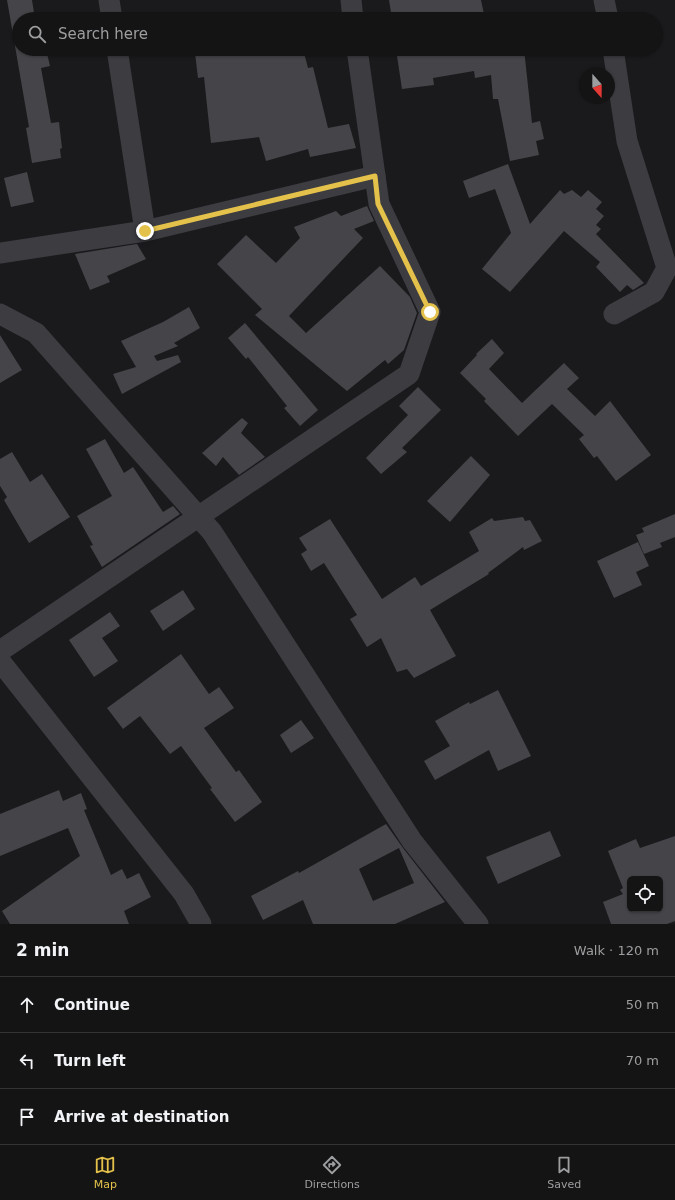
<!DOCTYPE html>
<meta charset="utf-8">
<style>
body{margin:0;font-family:"DejaVu Sans",sans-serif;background:#212122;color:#f1f3f6}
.controls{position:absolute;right:12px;bottom:12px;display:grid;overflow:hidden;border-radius:6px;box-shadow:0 1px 3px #0004}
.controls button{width:36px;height:36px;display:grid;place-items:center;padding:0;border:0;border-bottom:1px solid #333334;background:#141415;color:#f1f3f6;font:20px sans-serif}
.compass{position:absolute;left:579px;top:68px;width:36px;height:36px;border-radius:50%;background:#141415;box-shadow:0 1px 3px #0004;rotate:159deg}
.stop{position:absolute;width:12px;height:12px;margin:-9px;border:3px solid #e4c14a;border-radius:50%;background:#fff}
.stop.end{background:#e4c14a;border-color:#fff;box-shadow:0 1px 4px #0008}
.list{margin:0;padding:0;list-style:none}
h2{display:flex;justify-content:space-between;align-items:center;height:52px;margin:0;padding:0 16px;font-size:17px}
h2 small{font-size:13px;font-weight:400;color:#9d9ea0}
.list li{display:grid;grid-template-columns:26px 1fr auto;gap:12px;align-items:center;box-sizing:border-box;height:56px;padding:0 16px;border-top:1px solid #333334}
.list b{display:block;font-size:15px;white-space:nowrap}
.list em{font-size:13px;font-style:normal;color:#9d9ea0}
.icon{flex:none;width:22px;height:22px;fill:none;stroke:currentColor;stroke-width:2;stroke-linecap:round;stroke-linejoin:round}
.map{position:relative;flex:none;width:675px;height:924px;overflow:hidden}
.search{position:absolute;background:#141415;box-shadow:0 1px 3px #0004;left:12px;right:12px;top:12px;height:44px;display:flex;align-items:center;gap:10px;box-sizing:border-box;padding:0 14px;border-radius:22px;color:#9d9ea0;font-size:15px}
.sheet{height:220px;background:#141415}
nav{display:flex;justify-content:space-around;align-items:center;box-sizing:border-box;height:56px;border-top:1px solid #333334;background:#141415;font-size:11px;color:#9d9ea0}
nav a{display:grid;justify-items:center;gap:2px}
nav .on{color:#e4c14a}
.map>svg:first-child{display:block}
.building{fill:#454549;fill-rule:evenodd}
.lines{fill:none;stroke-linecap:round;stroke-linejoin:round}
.street{stroke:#3c3c41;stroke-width:21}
.route{stroke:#e4c14a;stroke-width:5}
</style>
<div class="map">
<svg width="675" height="924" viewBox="0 0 675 924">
<rect width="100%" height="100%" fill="#1a1a1c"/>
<!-- building -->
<g class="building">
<path d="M7,0h25l3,19h-16v30h27l4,17 -9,2 10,55 8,-1 3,26 -2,1 1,9 -29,5 -6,-35 3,-1z"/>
<path d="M389,0h92l4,19h-93z"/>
<path d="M218,49h85l5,19 5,-1 15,61 21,-4 7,24 -46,9 -2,-8 -42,12 -7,-24 -48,6 -7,-66 -6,1 -3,-25z"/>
<path d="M445,49h79l8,74 8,-2 4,18 -8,2 3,14 -29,6 -12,-62h-5l-2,-24 -16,3 -1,-7 -41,7 1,7 -32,4 -5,-33z"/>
<path d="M508,164l22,60 30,-34 4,4 8,-4 9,7 7,-7 14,12 -6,7 8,7 -8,9 5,4 -5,5 48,49 -11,7 -6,-5 -7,7 -24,-25 4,-5 -36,-31 -54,61 -28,-23 29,-36 -16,-44 -26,9 -6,-17z"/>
<path d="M27,172l7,30 -23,5 -7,-29z"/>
<path d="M367,206l7,15 -20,8 9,9 -74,78 17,17 74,-67 30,31 7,16 -13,37 -16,14 -3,-4 -38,31 -92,-76 7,-6 -45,-45 29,-29 30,28 24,-25 -6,-11 42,-16 5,5z"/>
<path d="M137,244l9,15 -39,17 3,6 -20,8 -15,-36z"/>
<path d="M189,307l11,21 -26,15 4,3 -24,10 3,5 21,-6 3,7 -59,32 -9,-20 23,-7 -15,-26 42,-19z"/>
<path d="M245,323l73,87 -18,16 -16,-18 3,-2 -39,-49 -2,2 -18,-21z"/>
<path d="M0,335l22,35 -22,13z"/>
<path d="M492,339l12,14 -15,16 33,34 42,-40 15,15 -12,11 28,27 15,-15 41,54 -35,26 -19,-25 -3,2 -15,-19 5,-4 -32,-31 -34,32 -34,-35 2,-2 -26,-26 17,-18 -1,-1z"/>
<path d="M418,387l23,23 -39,38 5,4 -26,22 -15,-16 42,-43 -9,-9z"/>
<path d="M242,418l6,5 -7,10 24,24 -26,18 -16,-18 -7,9 -14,-13z"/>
<path d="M105,439l19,34 9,-6 30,45 10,-6 7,8 -78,53 -12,-21 3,-1 -16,-29 35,-20 -26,-47z"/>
<path d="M12,452l18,30 12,-8 28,43 -41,26 -25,-43 3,-3 -7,-11v-27z"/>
<path d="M471,456l19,19 -40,47 -23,-21z"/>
<path d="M675,514v23l-15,6 2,4 -18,7 -8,-19 8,-3 -2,-4z"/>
<path d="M523,517l2,4 5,-1 12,21 -18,9 -1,-3 -35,26 1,1 -59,36 26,46 -42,22 -7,-9 -10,3 -16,-34 -14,9 -17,-28 7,-4 -33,-52 -13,8 -10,-17 6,-4 -8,-12 31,-19 52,80 33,-22 6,9 58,-35 -10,-19 23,-14 2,3z"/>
<path d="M638,542l11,24 -13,6 6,13 -28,13 -17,-37z"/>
<path d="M183,590l12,19 -32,22 -13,-20z"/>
<path d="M110,612l10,14 -18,12 16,23 -24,16 -25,-37z"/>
<path d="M181,654l28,40 10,-7 15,21 -30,20 32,44 3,-2 23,32 -27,20 -25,-33 2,-1 -31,-42 -11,8 -30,-38 -17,13 -16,-21z"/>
<path d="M498,690l33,66 -33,15 -9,-21 -54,30 -11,-19 26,-15 -15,-25 34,-19 1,2z"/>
<path d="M301,720l13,18 -23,15 -11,-18z"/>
<path d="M59,790l4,11 18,-8 6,16 -3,1 27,65 11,-6 5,10 12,-6 12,24 -27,14 5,13h-119l-8,-13 78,-55 -12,-28 -68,28v-42z"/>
<path d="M386,824l17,24 42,54 -50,22h-82l-10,-24 -40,20 -12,-24 47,-25 1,2zM399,848l15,35 -41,18 -14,-32z"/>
<path d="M550,831l11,25 -63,28 -12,-27z"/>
<path d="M675,836v85l-8,3h-56l-8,-22 20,-8 -3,-4 3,-2 -15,-37 28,-12 4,9zM630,879h30v30h-30z"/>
</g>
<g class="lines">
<!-- street -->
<g class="street">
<path d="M109,0l3,19"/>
<path d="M351,0l2,19"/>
<path d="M604,0l4,19"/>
<path d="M117,49l28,182"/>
<path d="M613,49l14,92 40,127 -13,24 -40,22"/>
<path d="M0,253l145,-22 230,-55"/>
<path d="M0,314l36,19 176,199 200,309 66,83"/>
<path d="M0,651l409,-277 21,-62 -51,-108 -22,-155"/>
<path d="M0,661l184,233 17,30"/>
</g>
</g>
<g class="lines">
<!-- route -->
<path class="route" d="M145,231l230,-55 3,28 52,108"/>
</g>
</svg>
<div class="controls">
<button><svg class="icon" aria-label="locate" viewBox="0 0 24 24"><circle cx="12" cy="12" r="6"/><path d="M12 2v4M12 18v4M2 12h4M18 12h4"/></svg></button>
</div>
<svg class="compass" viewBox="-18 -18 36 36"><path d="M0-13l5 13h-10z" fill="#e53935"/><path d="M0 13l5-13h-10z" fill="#9d9ea0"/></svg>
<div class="stop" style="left:430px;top:312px"></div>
<div class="stop end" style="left:145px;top:231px"></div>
<div class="search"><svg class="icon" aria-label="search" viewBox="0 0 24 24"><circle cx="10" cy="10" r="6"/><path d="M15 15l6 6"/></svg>Search here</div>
</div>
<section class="sheet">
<h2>2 min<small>Walk · 120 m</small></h2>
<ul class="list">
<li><svg class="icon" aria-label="ahead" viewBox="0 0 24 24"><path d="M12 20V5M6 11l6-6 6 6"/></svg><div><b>Continue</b></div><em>50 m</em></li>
<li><svg class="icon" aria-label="left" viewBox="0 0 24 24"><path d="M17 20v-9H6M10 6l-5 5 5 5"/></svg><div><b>Turn left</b></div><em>70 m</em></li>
<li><svg class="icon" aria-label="arrive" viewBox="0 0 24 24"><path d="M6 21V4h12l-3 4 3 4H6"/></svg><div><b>Arrive at destination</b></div></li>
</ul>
</section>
<nav>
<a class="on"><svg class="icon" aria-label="map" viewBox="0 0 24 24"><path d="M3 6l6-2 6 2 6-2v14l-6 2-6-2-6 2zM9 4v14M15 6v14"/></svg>Map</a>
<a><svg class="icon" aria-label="directions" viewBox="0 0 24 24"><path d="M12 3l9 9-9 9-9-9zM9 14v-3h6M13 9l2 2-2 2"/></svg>Directions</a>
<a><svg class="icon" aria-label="saved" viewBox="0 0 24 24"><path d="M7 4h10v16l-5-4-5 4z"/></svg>Saved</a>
</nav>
